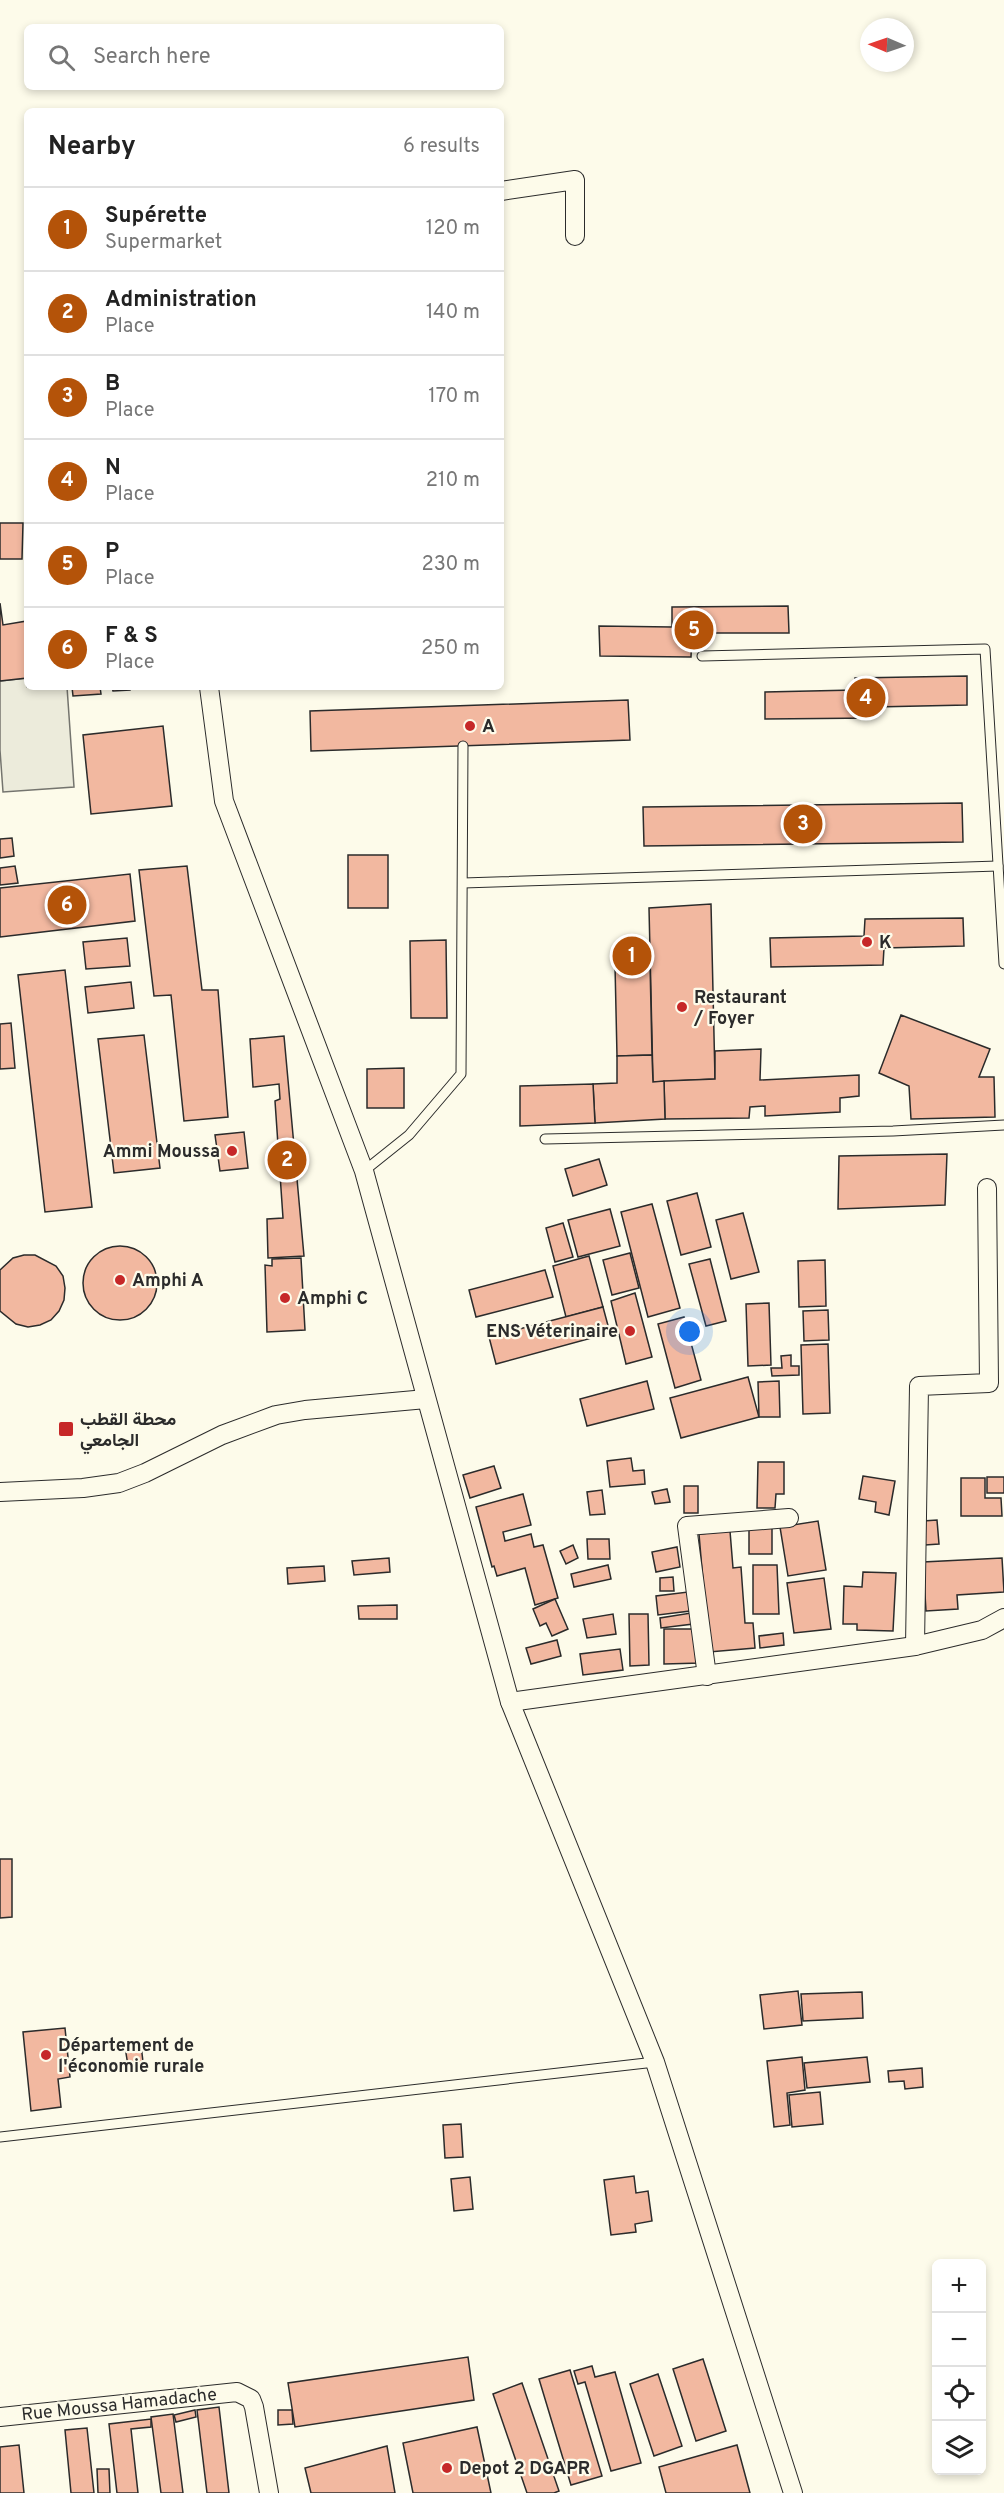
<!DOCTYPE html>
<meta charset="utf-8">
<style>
body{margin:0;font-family:Overpass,Vazirmatn,sans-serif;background:#f6f6f6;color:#222}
.controls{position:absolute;right:18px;bottom:18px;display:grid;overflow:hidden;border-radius:9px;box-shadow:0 3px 9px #0003}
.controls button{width:54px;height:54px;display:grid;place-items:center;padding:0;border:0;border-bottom:2px solid #e0e0e0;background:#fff;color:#222;font:30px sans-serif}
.compass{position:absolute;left:860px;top:18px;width:54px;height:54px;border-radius:50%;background:#fff;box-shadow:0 3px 9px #0003;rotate:272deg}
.you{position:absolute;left:690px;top:1332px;width:21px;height:21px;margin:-15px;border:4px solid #fff;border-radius:50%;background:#1a73e8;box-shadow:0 0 0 9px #1a73e833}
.badge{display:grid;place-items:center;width:39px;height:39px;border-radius:50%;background:#b45309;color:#fff;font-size:20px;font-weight:700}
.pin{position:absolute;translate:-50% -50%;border:3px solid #fff;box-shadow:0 2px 6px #0006}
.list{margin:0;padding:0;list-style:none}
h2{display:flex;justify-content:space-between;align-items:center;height:78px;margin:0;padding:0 24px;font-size:26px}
h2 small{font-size:20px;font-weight:400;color:#767676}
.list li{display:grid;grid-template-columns:39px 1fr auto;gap:18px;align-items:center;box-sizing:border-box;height:84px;padding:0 24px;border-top:2px solid #e0e0e0}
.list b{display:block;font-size:22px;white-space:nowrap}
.list p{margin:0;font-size:20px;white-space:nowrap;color:#767676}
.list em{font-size:20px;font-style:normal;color:#767676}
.icon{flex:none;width:33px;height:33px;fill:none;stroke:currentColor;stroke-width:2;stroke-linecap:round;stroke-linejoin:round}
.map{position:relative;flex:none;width:1004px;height:2493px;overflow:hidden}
.search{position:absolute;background:#fff;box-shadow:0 3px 9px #0003;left:24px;top:24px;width:480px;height:66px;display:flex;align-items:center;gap:15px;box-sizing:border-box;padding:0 21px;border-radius:9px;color:#767676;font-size:22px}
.panel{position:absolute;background:#fff;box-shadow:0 3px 9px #0003;left:24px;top:108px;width:480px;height:582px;border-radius:9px}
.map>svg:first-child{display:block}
.green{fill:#ecebdb;stroke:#74746e;stroke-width:1.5}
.building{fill:#f2b8a0;stroke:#2b2b2b;stroke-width:1.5}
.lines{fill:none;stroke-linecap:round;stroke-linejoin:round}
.lane-casing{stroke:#2b2b2b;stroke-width:11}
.street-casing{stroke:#2b2b2b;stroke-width:20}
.lane{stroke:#fdfbea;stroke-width:9}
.street{stroke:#fdfbea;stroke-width:18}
.poi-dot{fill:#c62828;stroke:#fdfbea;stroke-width:2}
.labels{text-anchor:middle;stroke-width:4.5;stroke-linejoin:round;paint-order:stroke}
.poi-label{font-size:18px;font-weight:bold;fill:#2b2b2b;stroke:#fdfbea;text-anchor:start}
.street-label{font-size:18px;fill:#2b2b2b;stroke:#fdfbea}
</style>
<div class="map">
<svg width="1004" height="2493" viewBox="0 0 1004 2493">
<rect width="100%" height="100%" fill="#fdfbea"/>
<!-- green -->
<path class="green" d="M27,678v9h40l7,100 -71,5 -3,-42v-69z"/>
<!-- building -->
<g class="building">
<path d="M0,523h23l-1,36h-22z"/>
<path d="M0,603l3,22 24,-4v57l-27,3z"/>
<path d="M788,606l1,27h-97l-1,24 -91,-1 -1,-30 73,1v-20z"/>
<path d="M967,676v29l-93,2v11l-109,1v-27l90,-2v-12z"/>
<path d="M72,687h28l1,7 -28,2z"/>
<path d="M112,687h18v3l-17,1z"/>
<path d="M628,700l2,40 -319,11 -1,-40z"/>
<path d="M163,726l9,80 -81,8 -8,-79z"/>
<path d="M962,803l1,39 -319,4 -1,-39z"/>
<path d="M12,838l2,18 -14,2v-19z"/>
<rect x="348" y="855" width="40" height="53"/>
<path d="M15,866l3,17 -18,2v-17z"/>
<path d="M187,866l15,124h16l10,127 -44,4 -13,-126 -17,1 -15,-126z"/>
<path d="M130,874l5,47 -135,16v-49z"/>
<path d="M711,904l4,175 -62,3 -4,-174z"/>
<path d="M963,918l1,28 -80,2 -1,17 -112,2 -1,-29 94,-2 1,-17z"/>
<path d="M127,938l3,28 -44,3 -3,-27z"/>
<path d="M446,940l1,78h-36l-1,-77z"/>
<path d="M650,947v16l-35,2v-16z"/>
<path d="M650,963l2,92 -35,1 -2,-91z"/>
<path d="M65,970l27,237 -47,5 -27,-237z"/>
<path d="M131,982l3,26 -46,5 -3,-26z"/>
<path d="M901,1015l89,34 -11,28h15l1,40 -84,2 -2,-33 -30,-13z"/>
<path d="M11,1023l4,45 -15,1v-45z"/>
<path d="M144,1035l16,133 -46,5 -16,-134z"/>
<path d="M284,1036l20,220 -36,2 -1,-39 16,-1 -8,-117 5,-2 -1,-15 -26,3 -3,-48z"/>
<path d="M761,1049l-1,31 99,-5v21l-19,2v14l-75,4v-10l-15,1 -1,11 -84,1 -1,-38 51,-2v-28z"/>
<path d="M652,1055l1,27 11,-1 1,38 -70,4 -2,-39 24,-1v-27z"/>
<path d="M404,1068v40h-37v-39z"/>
<path d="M593,1084l2,39 -75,3v-40z"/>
<path d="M244,1132l4,36 -28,3 -5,-36z"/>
<path d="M947,1154l-2,51 -107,4 1,-53z"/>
<path d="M599,1159l8,26 -34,11 -8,-27z"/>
<path d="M697,1193l14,54 -30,8 -14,-54z"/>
<path d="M652,1204l28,104 -32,9 -27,-105z"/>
<path d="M610,1209l10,37 -42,11 -10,-37z"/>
<path d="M743,1213l16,59 -28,7 -15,-59z"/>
<path d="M563,1223l10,34 -18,5 -9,-34z"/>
<circle cx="120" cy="1283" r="37"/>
<path d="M630,1253l9,35 -27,7 -9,-35z"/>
<path d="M24,1255h11l21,11 7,10 2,12 -1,12 -5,11 -8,9 -11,5 -12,2 -12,-3 -16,-13v-41l13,-12z"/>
<path d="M589,1256l14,51 -37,10 -13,-51z"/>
<path d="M301,1258l4,72 -38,2 -2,-67 7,1v-7z"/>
<path d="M710,1259l16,62 -20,5 -17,-62z"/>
<path d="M825,1260l1,46 -27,1 -1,-46z"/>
<path d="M545,1270l8,27 -77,20 -7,-27z"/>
<path d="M635,1293l17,64 -26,7 -15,-63z"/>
<path d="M769,1303l2,62 -23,1 -2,-62z"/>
<path d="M603,1307l7,26 -114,31 -7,-27z"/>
<path d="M828,1310l1,30 -25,1 -1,-30z"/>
<path d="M684,1317l17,63 -26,8 -17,-64z"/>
<path d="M828,1344l2,69 -27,1 -2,-69z"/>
<path d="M791,1355v11h8v9l-27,1 -1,-8h11l-1,-12z"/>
<path d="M748,1377l11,40 -78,21 -11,-40z"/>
<path d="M647,1381l7,28 -67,17 -7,-27z"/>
<path d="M779,1381l1,36h-21l-1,-35z"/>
<path d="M631,1458l2,13 11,-1 1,14 -35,3 -3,-26z"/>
<path d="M758,1462h26v32h-8l-1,14h-18z"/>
<path d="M494,1466l7,22 -31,10 -7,-23z"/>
<path d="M863,1476l32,5 -6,34 -14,-3 1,-10 -17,-3z"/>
<rect x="987" y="1477" width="17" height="16"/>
<path d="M961,1478h24v20h16l1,18h-41z"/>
<rect x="684" y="1486" width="14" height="27"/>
<path d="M667,1489l3,13 -15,2 -3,-12z"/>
<path d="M602,1490l3,24 -15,1 -3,-23z"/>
<path d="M523,1494l8,31 -28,7 2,9 26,-7 3,13 9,-2 15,53 -23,7 -10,-37 -28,8 -3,-10 -2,1 -16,-60z"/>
<path d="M937,1520l2,24 -14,1 -2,-24z"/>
<path d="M818,1521l8,49 -38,6 -8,-49z"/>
<rect x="749" y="1528" width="23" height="26"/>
<path d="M730,1531l3,37 8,-1 4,56h8l2,25 -46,4 -10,-118z"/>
<path d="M587,1539h22l1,20h-22z"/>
<path d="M573,1545l5,13 -12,6 -6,-13z"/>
<path d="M677,1547l3,20 -24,5 -4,-20z"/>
<path d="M389,1558l1,14 -36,3 -2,-14z"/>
<path d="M1002,1558l2,34 -47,3 1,14 -32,2 -3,-49z"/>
<path d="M608,1565l3,14 -37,8 -3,-13z"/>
<path d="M753,1565h24l2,49h-26z"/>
<path d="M324,1566l1,15 -37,3 -1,-16z"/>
<path d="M863,1572l33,1 -3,58 -36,-1v-6h-14l1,-38 18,1z"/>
<path d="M673,1577l1,14h-14v-13z"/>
<path d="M824,1578l7,51 -37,4 -7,-50z"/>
<path d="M688,1592l2,19 -32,4 -2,-19z"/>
<path d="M555,1599l13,30 -16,7 -6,-13 -6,3 -7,-17z"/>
<path d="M397,1605v14h-38l-1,-13z"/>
<path d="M691,1613l2,11 -32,4 -1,-10z"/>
<path d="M613,1614l3,20 -29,4 -4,-19z"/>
<path d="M629,1614h19l1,51 -19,1z"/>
<path d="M664,1629h37v34l-37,1z"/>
<path d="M783,1633l1,12 -24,3 -1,-12z"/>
<path d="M557,1640l4,16 -30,8 -5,-16z"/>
<path d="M620,1649l3,21 -40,5 -3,-21z"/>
<path d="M0,1859h12v58l-12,1z"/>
<path d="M798,1991l4,34 -38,4 -4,-34z"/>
<path d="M862,1992l1,26 -60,3 -2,-27z"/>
<path d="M65,2028l5,49 -12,2 3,28 -30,4 -8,-79z"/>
<path d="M141,2045l3,25 -15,2 -4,-25z"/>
<path d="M802,2057l3,33 -18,3 3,32 -16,2 -7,-66z"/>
<path d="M867,2057l3,25 -63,6 -3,-25z"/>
<path d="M922,2068l1,19 -18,2 -1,-8 -15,1 -1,-11z"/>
<path d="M820,2092l3,32 -31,3 -3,-32z"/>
<path d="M461,2124l2,33 -18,1 -2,-33z"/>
<path d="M634,2176l2,17 12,-2 4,30 -17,3 1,8 -25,3 -7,-55z"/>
<path d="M470,2177l3,32 -19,2 -3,-32z"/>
<path d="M468,2357l6,43 -179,27 -7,-44z"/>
<path d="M703,2359l23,72 -30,10 -23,-72z"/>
<path d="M592,2366l3,11 20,-5 26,91 -30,8 -26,-89 -7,2 -4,-13z"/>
<path d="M570,2370l32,106 -31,9 -32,-106z"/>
<path d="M658,2374l24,72 -28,10 -24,-72z"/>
<path d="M522,2383l37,108 -5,2h-27l-34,-99z"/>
<path d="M219,2407l10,86h-22l-10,-83z"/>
<path d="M195,2410l1,7 -20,5 -2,-7z"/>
<path d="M278,2410h14l1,14 -15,1z"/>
<path d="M173,2414l10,79h-22l-10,-76z"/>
<path d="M151,2419v8l-20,2 7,64h-21l-8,-69z"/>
<path d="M477,2427l14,66h-78l-10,-50z"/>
<path d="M87,2428l7,65h-23l-6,-63z"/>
<path d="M19,2445l5,48h-24v-46z"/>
<path d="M737,2445l13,48h-84l-7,-26z"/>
<path d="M387,2446l8,47h-84l-6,-25z"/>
<path d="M97,2469h12l1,24h-12z"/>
</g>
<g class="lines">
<defs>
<g id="lane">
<path d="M702,656l283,-7 19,315"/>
<path d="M463,883l535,-17"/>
<path d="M545,1139l348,-8 111,-6"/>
<path d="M364,1171l45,-36 52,-61 2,-328"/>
<path d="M0,2137l655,-75"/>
</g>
<g id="street">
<path d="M501,191l74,-11v56"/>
<path d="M209,687l15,114 140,370 146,531 145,360 138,431"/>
<path d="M0,1492l83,-4 36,-5 26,-10 77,-38 54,-20 29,-5 121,-11"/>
<path d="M915,1646l4,-260 70,-3 -2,-195"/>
<path d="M707,1676l-20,-150 102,-8"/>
<path d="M510,1702l405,-56 67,-16 22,-12"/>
<path d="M0,2417l237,-25 14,7 3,8 15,86"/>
</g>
</defs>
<!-- lane casing -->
<use href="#lane" class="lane-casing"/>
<!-- street casing -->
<use href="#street" class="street-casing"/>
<!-- lane -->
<use href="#lane" class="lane"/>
<!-- street -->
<use href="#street" class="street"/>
</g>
<!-- markers -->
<g class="poi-dot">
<circle cx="470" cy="726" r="6"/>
<circle cx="867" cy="942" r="6"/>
<circle cx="682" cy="1007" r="6"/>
<circle cx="232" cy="1151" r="6"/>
<circle cx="120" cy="1280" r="6"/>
<circle cx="285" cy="1298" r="6"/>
<circle cx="630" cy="1331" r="6"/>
<rect x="58" y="1421" width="16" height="16" rx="3"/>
<circle cx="46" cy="2055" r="6"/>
<circle cx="447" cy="2468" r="6"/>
</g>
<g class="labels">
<!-- poi labels -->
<g class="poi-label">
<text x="482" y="732">A</text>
<text x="879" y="948">K</text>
<text x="694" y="1003">Restaurant<tspan x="694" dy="21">/ Foyer</tspan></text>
<text x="220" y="1157" text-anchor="end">Ammi Moussa</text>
<text x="132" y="1286">Amphi A</text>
<text x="297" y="1304">Amphi C</text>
<text x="618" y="1337" text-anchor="end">ENS Véterinaire</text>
<text x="80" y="1425">محطة القطب<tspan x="80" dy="21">الجامعي</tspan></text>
<text x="58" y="2051">Département de<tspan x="58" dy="21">l'économie rurale</tspan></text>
<text x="459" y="2474">Depot 2 DGAPR</text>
</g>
<!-- street labels -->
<g class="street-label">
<text transform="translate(119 2404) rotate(-6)" y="6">Rue Moussa Hamadache</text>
</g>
</g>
</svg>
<div class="controls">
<button>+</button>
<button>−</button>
<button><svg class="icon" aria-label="locate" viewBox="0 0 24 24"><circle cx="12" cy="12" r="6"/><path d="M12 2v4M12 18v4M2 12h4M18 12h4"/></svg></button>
<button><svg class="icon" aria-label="layers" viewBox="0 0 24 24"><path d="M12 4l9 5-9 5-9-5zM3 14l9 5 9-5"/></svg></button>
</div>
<svg class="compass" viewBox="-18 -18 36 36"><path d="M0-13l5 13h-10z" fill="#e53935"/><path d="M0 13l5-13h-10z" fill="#767676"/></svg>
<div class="you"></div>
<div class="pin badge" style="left:632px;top:956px">1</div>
<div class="pin badge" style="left:287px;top:1160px">2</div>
<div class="pin badge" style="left:803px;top:824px">3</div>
<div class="pin badge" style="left:866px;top:698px">4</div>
<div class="pin badge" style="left:694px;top:630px">5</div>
<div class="pin badge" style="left:67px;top:905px">6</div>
<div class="search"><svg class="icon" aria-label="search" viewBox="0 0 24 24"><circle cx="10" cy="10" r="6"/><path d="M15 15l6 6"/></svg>Search here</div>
<section class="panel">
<h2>Nearby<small>6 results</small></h2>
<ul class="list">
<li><span class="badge">1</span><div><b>Supérette</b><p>Supermarket</p></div><em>120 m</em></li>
<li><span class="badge">2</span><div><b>Administration</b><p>Place</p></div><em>140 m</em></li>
<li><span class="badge">3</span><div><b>B</b><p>Place</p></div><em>170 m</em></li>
<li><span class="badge">4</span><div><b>N</b><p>Place</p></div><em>210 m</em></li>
<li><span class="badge">5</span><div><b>P</b><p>Place</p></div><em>230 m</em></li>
<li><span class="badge">6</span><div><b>F &amp; S</b><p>Place</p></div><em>250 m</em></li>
</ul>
</section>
</div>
